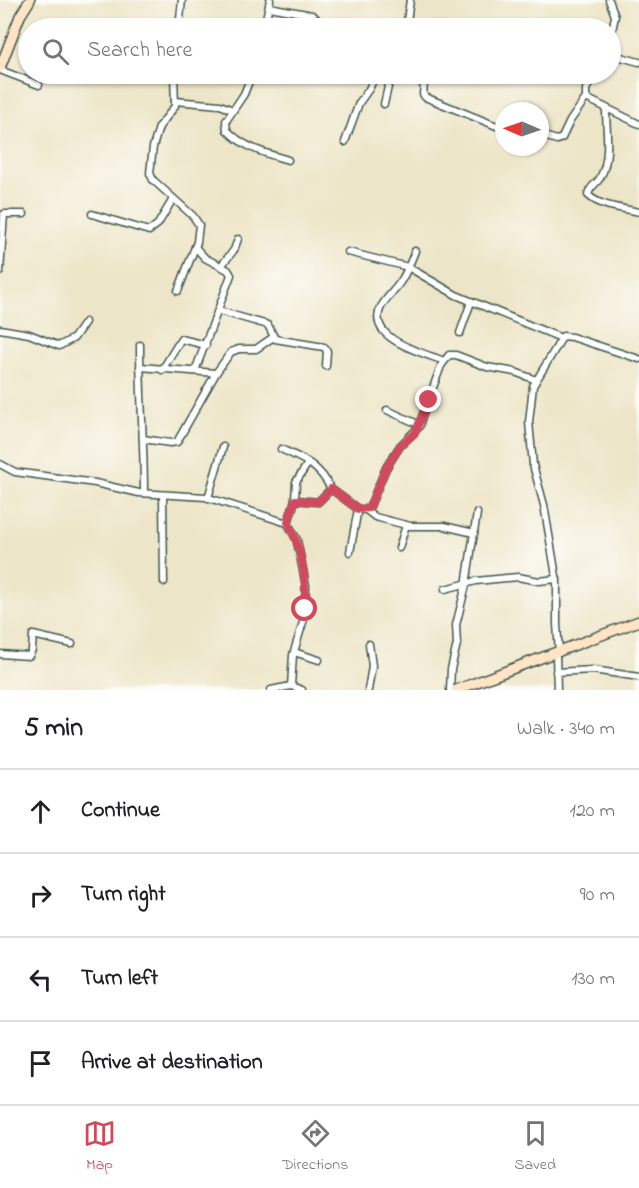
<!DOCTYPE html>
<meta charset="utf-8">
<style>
body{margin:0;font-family:"Indie Flower",sans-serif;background:#f2f2f2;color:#202124}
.compass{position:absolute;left:495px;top:102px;width:54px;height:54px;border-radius:50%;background:#fff;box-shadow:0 2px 4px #0004;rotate:272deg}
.stop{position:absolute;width:18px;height:18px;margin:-14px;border:4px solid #d1495b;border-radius:50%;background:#fff}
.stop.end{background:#d1495b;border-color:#fff;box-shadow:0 2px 6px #0008}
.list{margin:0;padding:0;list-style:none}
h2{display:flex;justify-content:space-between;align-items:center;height:78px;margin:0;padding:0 24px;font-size:26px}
h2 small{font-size:20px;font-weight:400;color:#757577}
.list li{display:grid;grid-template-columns:39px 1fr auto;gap:18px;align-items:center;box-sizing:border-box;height:84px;padding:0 24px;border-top:2px solid #e0e0e0}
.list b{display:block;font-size:22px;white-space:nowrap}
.list em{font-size:20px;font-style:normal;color:#757577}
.icon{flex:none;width:33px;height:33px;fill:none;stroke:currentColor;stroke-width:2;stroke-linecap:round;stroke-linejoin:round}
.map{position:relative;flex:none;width:639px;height:690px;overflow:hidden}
.search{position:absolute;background:#fff;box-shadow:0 2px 4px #0004;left:18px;right:18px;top:18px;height:66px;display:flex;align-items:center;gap:15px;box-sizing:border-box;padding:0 21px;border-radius:33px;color:#757577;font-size:22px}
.sheet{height:414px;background:#fff}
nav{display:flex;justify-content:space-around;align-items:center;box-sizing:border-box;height:84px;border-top:2px solid #e0e0e0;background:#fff;font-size:16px;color:#757577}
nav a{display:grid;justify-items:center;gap:3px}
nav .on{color:#d1495b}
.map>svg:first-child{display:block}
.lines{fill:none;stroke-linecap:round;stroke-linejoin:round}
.street-casing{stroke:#3e564a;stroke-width:9}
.secondary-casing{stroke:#3e564a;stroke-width:12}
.street{stroke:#fff;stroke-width:6}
.secondary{stroke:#ffe4c6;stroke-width:9}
.route{stroke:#d1495b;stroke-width:8}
</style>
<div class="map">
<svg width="639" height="690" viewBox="0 0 639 690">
<rect width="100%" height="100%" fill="#fdfcf7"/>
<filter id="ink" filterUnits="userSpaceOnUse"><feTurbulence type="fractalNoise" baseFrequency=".0167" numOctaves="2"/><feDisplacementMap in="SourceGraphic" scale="12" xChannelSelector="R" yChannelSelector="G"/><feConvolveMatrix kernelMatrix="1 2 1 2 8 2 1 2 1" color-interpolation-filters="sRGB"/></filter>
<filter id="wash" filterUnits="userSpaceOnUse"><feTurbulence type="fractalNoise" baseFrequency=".008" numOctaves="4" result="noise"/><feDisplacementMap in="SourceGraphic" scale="24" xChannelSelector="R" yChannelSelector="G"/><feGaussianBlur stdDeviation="1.35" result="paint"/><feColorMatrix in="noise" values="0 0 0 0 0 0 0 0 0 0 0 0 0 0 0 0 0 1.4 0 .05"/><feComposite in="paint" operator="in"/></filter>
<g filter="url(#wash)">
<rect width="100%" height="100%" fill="#ede5c7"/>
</g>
<g filter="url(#ink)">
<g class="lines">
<defs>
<g id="street">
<path d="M609,0l6,16 -5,25"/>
<path d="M269,7l43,8 4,3 3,10"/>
<path d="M179,28l3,-28"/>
<path d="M264,28l6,-28"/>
<path d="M406,28l4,-28"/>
<path d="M610,54l29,8"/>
<path d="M0,70l39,15"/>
<path d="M174,74l1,32 -16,21 -6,20 -3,26 3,7 40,36 6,9 -2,17 -19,49"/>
<path d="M252,74l-8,20 -18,27 1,9c17,18 38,23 61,30"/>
<path d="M415,74v5l9,5 -1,10 2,3 79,32"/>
<path d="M596,74l-10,15v9l53,26"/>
<path d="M175,101l45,4 13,5"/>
<path d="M384,104l7,-30"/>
<path d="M606,109c0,21 5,48 -5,67 -3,8 -12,10 -13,19 12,12 35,13 51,17"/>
<path d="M540,135l17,5 5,-2 8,-17 16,-23"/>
<path d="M345,142l14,-39 10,-14 7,-15"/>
<path d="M92,214l57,17 9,-7 15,-25"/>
<path d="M195,247l10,11 23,12 3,5 -36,96"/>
<path d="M415,251c-4,10 -8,21 -14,30 -6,9 -15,17 -20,26 -16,32 43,46 63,54"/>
<path d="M348,252l60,15 48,28 105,43"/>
<path d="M221,266l13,-16 4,-11"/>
<path d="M0,272l4,-58h20"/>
<path d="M219,311l49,14 7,14 49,8 3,4 -1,15"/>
<path d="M0,329l29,5 30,12 15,-8 11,-16"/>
<path d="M460,333l11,-31"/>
<path d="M140,345c0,50 4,99 4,148"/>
<path d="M140,367l76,6"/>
<path d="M162,370l19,-31 25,6"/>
<path d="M387,410l33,15"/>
<path d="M143,439l27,4 7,-1 39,-69 15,-21 8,-3h17l16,-11"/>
<path d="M281,449c24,11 38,16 50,40"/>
<path d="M0,464l15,8 80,11 44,10 67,4 78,25 5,-2 6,-20 23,2 13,-13 27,20 8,1 4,-4 16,-38 14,-22 18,-18 23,-62 8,-11h7l31,12 28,5 21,8"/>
<path d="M163,495l1,87"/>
<path d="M208,498l15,-51"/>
<path d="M295,500l1,-18 12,-19"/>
<path d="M366,510l9,7 35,9h34l30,7"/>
<path d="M287,522l10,18 9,46 -2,33 -11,36 -2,31"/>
<path d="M399,548l7,-23"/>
<path d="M350,552l8,-43"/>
<path d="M445,589l31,-8 42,-4 21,4 18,-2"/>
<path d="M294,652l25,8"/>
<path d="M559,653l-2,-29v-42l-13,-77 -11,-40 -4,-43 4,-36 30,-50 9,1 67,22"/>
<path d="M0,654l29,2 3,-6 1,-15 39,9"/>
<path d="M556,654l1,36"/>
<path d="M556,672l37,-2 46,7"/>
<path d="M271,690l20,-4 11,4"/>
<path d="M368,690l4,-24 -3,-22"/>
<path d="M450,690l1,-21 6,-25 -1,-19 10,-40 11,-72"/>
</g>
<g id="secondary">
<path d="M0,68l20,-52 10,-16"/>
<path d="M456,690l183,-69"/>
</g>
</defs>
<!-- street casing -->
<use href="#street" class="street-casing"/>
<!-- secondary casing -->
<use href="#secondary" class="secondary-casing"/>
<!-- street -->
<use href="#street" class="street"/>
<!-- secondary -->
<use href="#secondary" class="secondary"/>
</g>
</g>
<g class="lines" filter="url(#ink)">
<!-- route -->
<path class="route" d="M305,609c2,-31 -3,-59 -17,-87l7,-22 23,2 13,-13 27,20 11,-1 17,-40 14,-22 15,-13 14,-33"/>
</g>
</svg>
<svg class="compass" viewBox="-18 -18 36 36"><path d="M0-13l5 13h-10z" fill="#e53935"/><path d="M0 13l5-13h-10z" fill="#757577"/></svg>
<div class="stop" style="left:305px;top:609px"></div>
<div class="stop end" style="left:429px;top:400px"></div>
<div class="search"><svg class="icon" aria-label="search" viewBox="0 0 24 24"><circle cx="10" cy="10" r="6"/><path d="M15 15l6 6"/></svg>Search here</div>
</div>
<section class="sheet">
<h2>5 min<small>Walk · 340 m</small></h2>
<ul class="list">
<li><svg class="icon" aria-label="ahead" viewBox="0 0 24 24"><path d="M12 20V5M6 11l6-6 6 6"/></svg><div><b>Continue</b></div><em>120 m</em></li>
<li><svg class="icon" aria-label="right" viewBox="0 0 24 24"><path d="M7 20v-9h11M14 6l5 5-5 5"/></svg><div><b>Turn right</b></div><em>90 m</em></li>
<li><svg class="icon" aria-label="left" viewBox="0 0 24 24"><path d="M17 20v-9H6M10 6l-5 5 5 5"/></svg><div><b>Turn left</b></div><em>130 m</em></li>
<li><svg class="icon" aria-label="arrive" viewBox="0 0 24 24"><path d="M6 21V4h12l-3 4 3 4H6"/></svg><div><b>Arrive at destination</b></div></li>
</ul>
</section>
<nav>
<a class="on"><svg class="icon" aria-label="map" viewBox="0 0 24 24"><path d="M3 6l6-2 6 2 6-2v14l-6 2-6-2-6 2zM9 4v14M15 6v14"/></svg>Map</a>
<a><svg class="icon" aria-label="directions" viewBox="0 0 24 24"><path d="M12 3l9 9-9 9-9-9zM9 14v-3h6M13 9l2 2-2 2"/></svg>Directions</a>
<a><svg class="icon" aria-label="saved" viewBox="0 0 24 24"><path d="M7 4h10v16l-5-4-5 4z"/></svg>Saved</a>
</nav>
